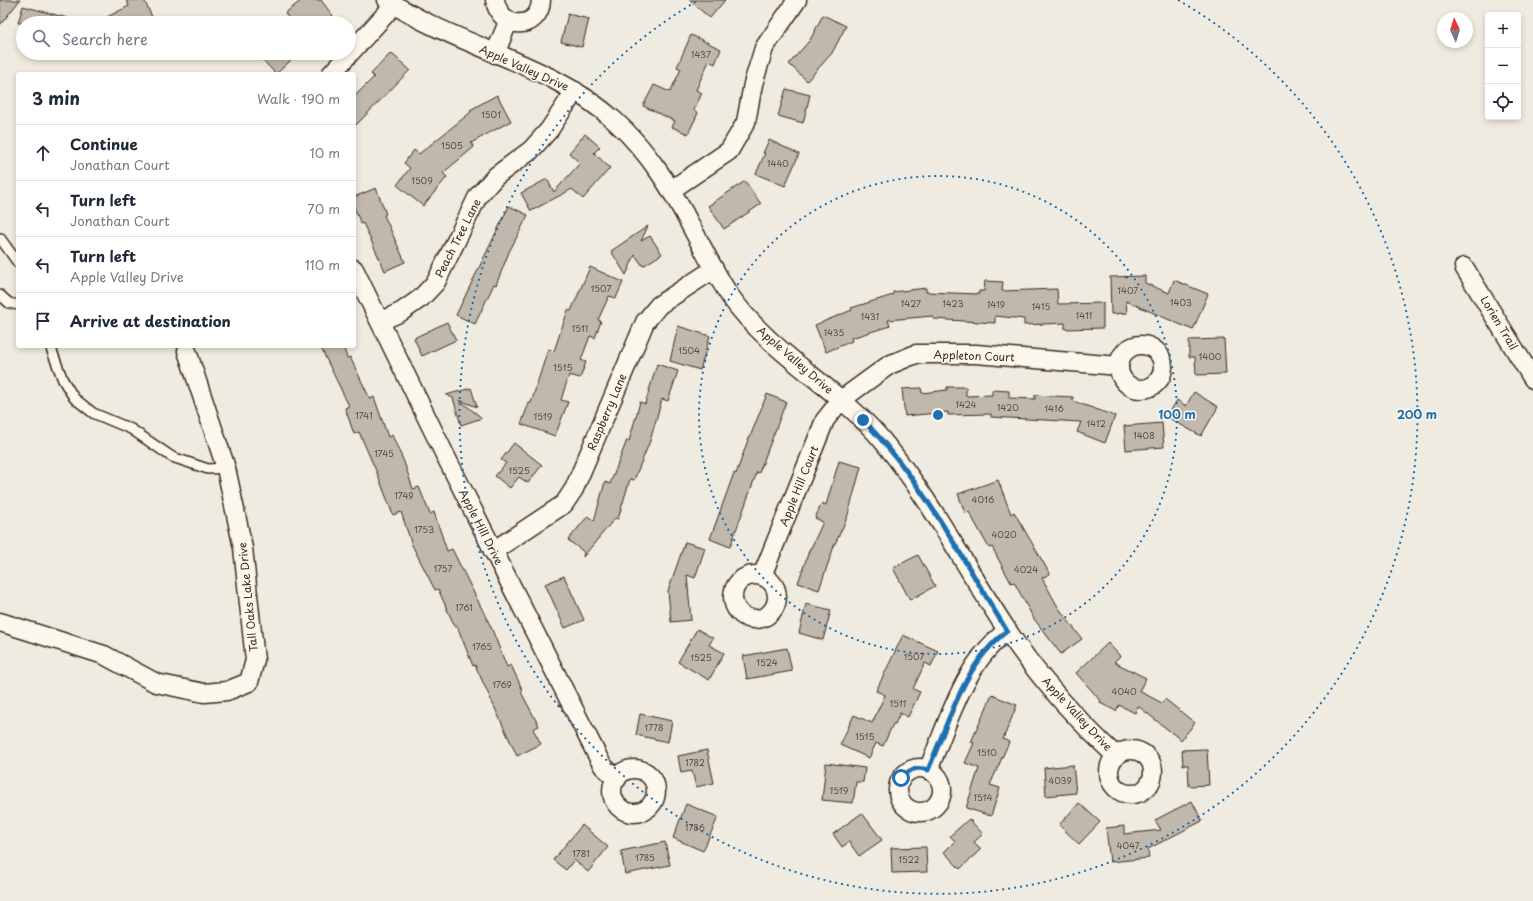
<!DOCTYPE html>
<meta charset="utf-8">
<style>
body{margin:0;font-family:"Playpen Sans",sans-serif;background:#f2f2f3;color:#1f2937}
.controls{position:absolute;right:12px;top:12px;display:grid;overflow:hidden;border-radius:4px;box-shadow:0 2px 6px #0003}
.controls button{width:36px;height:36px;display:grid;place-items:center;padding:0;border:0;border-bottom:1px solid #e0e1e3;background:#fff;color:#1f2937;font:20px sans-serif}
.compass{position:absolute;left:1437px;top:12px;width:36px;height:36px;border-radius:50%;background:#fff;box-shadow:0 2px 6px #0003;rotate:356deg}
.stop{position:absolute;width:12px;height:12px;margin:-9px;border:3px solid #1f6fb2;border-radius:50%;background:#fff}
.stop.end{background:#1f6fb2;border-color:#fff;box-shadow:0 1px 4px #0008}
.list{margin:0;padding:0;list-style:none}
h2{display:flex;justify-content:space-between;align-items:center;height:52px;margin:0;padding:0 16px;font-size:17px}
h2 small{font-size:13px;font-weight:400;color:#747a83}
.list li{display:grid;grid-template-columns:26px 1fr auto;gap:12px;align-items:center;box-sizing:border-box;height:56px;padding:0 16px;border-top:1px solid #e0e1e3}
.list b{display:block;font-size:15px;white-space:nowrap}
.list p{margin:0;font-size:13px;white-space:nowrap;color:#747a83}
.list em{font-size:13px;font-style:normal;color:#747a83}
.icon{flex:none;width:22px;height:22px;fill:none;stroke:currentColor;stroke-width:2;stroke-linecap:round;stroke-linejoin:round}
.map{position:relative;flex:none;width:1533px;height:901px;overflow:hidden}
.search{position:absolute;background:#fff;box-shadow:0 2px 6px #0003;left:16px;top:16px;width:340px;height:44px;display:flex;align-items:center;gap:10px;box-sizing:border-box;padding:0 14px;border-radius:22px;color:#747a83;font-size:15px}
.panel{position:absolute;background:#fff;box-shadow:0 2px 6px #0003;left:16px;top:72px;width:340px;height:276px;border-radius:4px}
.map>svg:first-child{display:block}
.building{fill:#c0b8ad;stroke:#3b2a1e}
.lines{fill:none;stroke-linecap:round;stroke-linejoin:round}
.service-casing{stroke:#3b2a1e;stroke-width:12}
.minor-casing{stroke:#3b2a1e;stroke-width:21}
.service{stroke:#fbf7ec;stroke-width:9}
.minor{stroke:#fbf7ec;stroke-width:18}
.route{stroke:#1f6fb2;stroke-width:5}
.ring{fill:none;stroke:#1f6fb2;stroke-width:2;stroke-dasharray:2 4}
.labels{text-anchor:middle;stroke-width:3;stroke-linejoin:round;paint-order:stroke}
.number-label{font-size:9px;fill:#5c4e42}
.street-label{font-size:11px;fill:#3b2a1e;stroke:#fbf7ec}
.centre{fill:#1f6fb2;stroke:#fbf7ec;stroke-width:2}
.ring-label{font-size:12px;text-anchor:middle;font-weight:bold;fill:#1f6fb2;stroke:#fbf7ec;stroke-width:3;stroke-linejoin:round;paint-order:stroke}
</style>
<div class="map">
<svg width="1533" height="901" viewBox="0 0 1533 901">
<rect width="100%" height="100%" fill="#f0ebe0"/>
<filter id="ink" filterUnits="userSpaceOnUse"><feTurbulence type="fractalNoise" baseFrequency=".025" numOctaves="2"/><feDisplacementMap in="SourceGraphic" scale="8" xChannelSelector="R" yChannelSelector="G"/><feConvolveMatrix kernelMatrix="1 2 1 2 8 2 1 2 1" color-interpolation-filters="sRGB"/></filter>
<g filter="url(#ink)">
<!-- building -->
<g class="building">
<path d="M0,0h20l-20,25z"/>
<path d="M126,0h18l11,23h-60l34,-17z"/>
<path d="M302,0h19l12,16 -9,7h-32l-7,-10z"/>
<path d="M689,0h36l-15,18z"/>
<path d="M23,6l48,13v4h-53z"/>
<path d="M568,14l21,5 -7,28 -21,-5z"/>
<path d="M823,15l23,11 -14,27 -25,28 -18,-17 21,-24z"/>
<path d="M691,35l30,14 -6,15 -6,-3 -13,29 6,3 -8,17 4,3 -10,21 -16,-7 3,-6 -32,-15 11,-21 16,7 11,-23 -4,-2z"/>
<path d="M256,53h43l-23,21z"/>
<path d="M391,53l19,17 -56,57v-30l20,-20 -3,-3z"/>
<path d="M786,89l24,6 -7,28 -25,-7z"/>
<path d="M497,95l14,26 -40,22 3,4 -31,26 4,4 -24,29 -26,-21 13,-17 -6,-5 10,-13 5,4 52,-42 -1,-2z"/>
<path d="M585,134l15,13 -6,6 16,15 -27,31 -11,-10 -41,22 -10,-18 26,-14 7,13 26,-29 -11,-10z"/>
<path d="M769,140l30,14 -14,32 -29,-12 9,-21h-2z"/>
<path d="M745,181l16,23 -37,25 -16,-23z"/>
<path d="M376,188l10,26 -2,1 21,47 -20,9 -22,-48 -2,1 -7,-17v-10z"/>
<path d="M509,206l19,9 -19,37 -13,33 -2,-1 -19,40 -19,-9z"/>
<path d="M648,226l-7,15 9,-5 12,18 -19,12 -8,-11 -9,20 -15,-24z"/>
<path d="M590,267l33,15 -7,16 -7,-2 -11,24 3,1 -6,17 -5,-2 -9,24 5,2 -6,16 -11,-3 -8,25 7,2 -13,34 -34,-12 8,-21h2l17,-54 6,2 14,-41 3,1z"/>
<path d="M1145,276v7l24,10 5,-13 34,14 -15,36 -67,-29 1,12 -16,1 -1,-37z"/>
<path d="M985,281l18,1 -1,9 55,-2 1,15 45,-1v25l-38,1v-6l-41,2v-6l-29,-3v7l-62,-4v-3l-45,4 2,6 -39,12 1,3 -26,11 -11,-27 37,-15 -1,-2 42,-13v-3l33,-4v4l53,2v-3h5z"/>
<path d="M447,322l9,18 -34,16 -8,-18z"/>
<path d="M678,326l32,10 -10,34 -30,-9z"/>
<path d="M1224,339l2,35 -30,1 -1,-18h-6v-17z"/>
<path d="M320,346h23l4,12 3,-1 20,42 4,-2 14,40 4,-2 12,27 9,27 6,-2 11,27 4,-2 13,39 5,-2 39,78 16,40 4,-2 12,26 -2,1 18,34 -6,3 8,15 -24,12 -42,-91 -2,1 -16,-40 -2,1 -17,-38 -3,1 -23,-45 -11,-33 -8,3 -16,-42 -18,-41 -5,2 -9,-26 4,-2z"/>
<path d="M657,364l21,7 -10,30 -6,-2 -12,42 -16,39 -4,-1 -12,40 -3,-1 -32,39 1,-5 -16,-12 20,-24 6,5 11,-39 5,2 17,-44 2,1 11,-39 5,2z"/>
<path d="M947,387h19v9l26,-1v-5l17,1v7l26,1v-4l38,2v4l42,15 -10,27 -28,-11 4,-10 -90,-5v-3l-43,1v-3l-43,4 -3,-27 19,-1 1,5 25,-3z"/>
<path d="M471,388l6,19 -18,-7 23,18 -21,7 -8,-27 -7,-3z"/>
<path d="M1194,392l24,15 -17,29 -34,-19 10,-17 9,6z"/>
<path d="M767,394l19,8 -27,71 -2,-1 -27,75 -20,-8 24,-66 2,1 13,-37h1z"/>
<path d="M1162,423l2,24 -38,3 -2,-24z"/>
<path d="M514,443l28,22 -14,18 -9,-6 -9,11 -15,-12 11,-13 -5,-3z"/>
<path d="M839,461l22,6 -14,51 -13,28 -15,44 -21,-7 12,-35h1l12,-26 -8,-4 7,-15 4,2z"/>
<path d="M998,480l13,34 3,-2 36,62 -8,4 16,29 24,32 -21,15 -27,-35 -20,-37 -3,1 -19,-36 -3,1 -20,-36 -4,1 -7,-19z"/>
<path d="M685,542l20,6 -10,30 -8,-3 4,45 -20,2 -3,-31z"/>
<path d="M918,555l17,31 -25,14 -17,-32z"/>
<path d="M564,576l20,44 -19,8 -20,-44z"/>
<path d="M806,604l25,6 -8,30 -24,-7z"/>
<path d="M697,629l16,9 -4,7 15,8 -15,27 -31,-18z"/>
<path d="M903,635l35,16 -7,15 -6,-3 -12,26 7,3 -12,25 -8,-4 -5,11h-2l-10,22 -7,-3 -7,15 -29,-13 14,-30 18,8 13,-28 -9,-4z"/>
<path d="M1108,643l12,13 -6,6 32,16 -7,13 23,12 3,-4 30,24 -14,17 -43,-34 -3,7 -16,-8 -3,6 -16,-8 1,-2 -25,-28z"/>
<path d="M787,648l5,23 -45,8 -4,-23z"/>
<path d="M992,695l25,10 -14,34 6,3 -19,43 10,3 -9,28 -25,-8 13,-40 -14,-5 9,-20 -3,-1z"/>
<path d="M640,714l32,7 -4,21 -32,-7z"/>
<path d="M1207,749l2,36 -20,1 -1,-21h-5l-1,-15z"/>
<path d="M707,750l7,33 -18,4 -4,-16 -11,2 -3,-17z"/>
<path d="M826,763l39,5 -2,14h-7l-3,21 -31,-3z"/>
<path d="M1073,765l3,28 -30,3 -2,-28z"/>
<path d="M1192,801l10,20 -54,28 1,9 -39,4 -4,-34 18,-2v8l37,-4 -6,-10z"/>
<path d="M1079,803l21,19 -21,22 -20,-19z"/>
<path d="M686,804l32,13 -15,34 -30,-13z"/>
<path d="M862,813l20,27 -23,16 -10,-14 -7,5 -9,-13z"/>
<path d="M969,819l14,15 -9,8 7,7 -21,20 -16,-17 11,-11 -5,-5z"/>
<path d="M582,825l26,22 -20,25 -14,-12 -8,10 -13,-10z"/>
<path d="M665,842l5,23 -45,9 -4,-23z"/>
<path d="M926,847l1,25 -35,1 -1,-25z"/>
</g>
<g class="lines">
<defs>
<g id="service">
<path d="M0,238l18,25"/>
<path d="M0,295l9,8 9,2"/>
<path d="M50,346l13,34 11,18 19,15 38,16 41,28 36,12 18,-1"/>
</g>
<g id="minor">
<path d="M387,0c72,48 163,62 228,121 34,31 57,68 78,109 12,22 23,45 37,66 41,58 107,91 152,144 49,59 83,127 125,190 31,47 68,88 109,126"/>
<path d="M495,0c5,31 45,31 46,0"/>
<path d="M495,54l13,-32"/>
<path d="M331,74l63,-69"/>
<path d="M671,190l58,-39 17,-29 7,-38 11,-36 33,-48"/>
<path d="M1464,267l69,112"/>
<path d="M354,269l92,188 152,300 5,9 14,13"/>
<path d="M381,321l20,-9 20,-14 15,-16 42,-86 18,-20 35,-26 18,-20 26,-39"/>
<circle cx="1141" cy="367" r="22"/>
<path d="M493,551l71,-47 10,-15 71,-167 14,-17 55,-36"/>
<circle cx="755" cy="597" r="22"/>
<path d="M762,576l63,-156 16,-20 48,-35 27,-11h60l143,12"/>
<path d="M0,622l104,33 52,28 48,10 23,-2 22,-9 6,-22 -12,-112 -17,-80 -39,-117"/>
<circle cx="1131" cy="772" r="22"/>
<circle cx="920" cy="790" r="22"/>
<circle cx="634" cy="791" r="22"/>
<path d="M928,770c21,-49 36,-107 79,-139"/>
</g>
</defs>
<!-- service casing -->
<use href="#service" class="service-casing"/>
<!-- minor casing -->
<use href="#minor" class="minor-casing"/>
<!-- service -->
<use href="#service" class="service"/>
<!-- minor -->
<use href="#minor" class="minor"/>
</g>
</g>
<g class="lines" filter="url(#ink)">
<!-- route -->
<path class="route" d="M863,420c58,58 101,142 144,211 -43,32 -58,91 -79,139 -11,-4 -19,-1 -27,8"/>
</g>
<!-- distance rings -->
<g class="ring">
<circle cx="938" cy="415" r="239"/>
<path d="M1178 0A479 479 0 1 1 699 0"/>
</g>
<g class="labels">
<!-- number labels -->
<g class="number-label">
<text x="701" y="58">1437</text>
<text x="491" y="118">1501</text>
<text x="452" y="149">1505</text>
<text x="778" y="167">1440</text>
<text x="422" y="184">1509</text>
<text x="601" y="292">1507</text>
<text x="1128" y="294">1407</text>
<text x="1181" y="306">1403</text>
<text x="911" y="307">1427</text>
<text x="953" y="307">1423</text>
<text x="996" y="308">1419</text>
<text x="1041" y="310">1415</text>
<text x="1084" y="319">1411</text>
<text x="870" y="320">1431</text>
<text x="580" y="332">1511</text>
<text x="834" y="336">1435</text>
<text x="689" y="354">1504</text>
<text x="1210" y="360">1400</text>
<text x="563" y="371">1515</text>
<text x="966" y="408">1424</text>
<text x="1008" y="411">1420</text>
<text x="1054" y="412">1416</text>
<text x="364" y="419">1741</text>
<text x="543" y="420">1519</text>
<text x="1096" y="427">1412</text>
<text x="1144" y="439">1408</text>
<text x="384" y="457">1745</text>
<text x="519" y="474">1525</text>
<text x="404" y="499">1749</text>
<text x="983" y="503">4016</text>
<text x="424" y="533">1753</text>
<text x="1004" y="538">4020</text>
<text x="443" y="572">1757</text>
<text x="1026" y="573">4024</text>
<text x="464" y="611">1761</text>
<text x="482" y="650">1765</text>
<text x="914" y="660">1507</text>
<text x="701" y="661">1525</text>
<text x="767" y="666">1524</text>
<text x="502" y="688">1769</text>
<text x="1124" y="695">4040</text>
<text x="898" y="707">1511</text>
<text x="654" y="731">1778</text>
<text x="865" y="740">1515</text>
<text x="987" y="756">1510</text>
<text x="695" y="766">1782</text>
<text x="1060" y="784">4039</text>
<text x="839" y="794">1519</text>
<text x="983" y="801">1514</text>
<text x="695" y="831">1786</text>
<text x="1128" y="849">4047</text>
<text x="581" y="857">1781</text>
<text x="645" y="861">1785</text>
<text x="909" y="863">1522</text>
</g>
<!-- street labels -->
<g class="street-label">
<text transform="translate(524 68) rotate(24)" y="4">Apple Valley Drive</text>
<text transform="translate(458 238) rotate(-63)" y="4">Peach Tree Lane</text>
<text transform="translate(1499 323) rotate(59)" y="4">Lorien Trail</text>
<text transform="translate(974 356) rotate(2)" y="4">Appleton Court</text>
<text transform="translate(795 360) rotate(41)" y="4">Apple Valley Drive</text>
<text transform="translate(607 412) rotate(-67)" y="4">Raspberry Lane</text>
<text transform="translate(799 486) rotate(-68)" y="4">Apple Hill Court</text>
<text transform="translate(481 527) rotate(63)" y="4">Apple Hill Drive</text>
<text transform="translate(248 597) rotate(-96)" y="4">Tall Oaks Lake Drive</text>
<text transform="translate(1077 714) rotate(47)" y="4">Apple Valley Drive</text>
</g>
</g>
<circle cx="938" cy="415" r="6" class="centre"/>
<g class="ring-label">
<text x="1177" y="419">100 m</text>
<text x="1417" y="419">200 m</text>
</g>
</svg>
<div class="controls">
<button>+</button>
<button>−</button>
<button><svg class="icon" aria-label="locate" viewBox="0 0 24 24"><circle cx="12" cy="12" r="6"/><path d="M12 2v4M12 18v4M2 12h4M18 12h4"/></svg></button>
</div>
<svg class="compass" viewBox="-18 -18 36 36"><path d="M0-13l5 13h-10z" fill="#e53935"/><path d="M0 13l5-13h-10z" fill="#747a83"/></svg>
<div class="stop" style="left:901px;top:778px"></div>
<div class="stop end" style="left:863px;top:420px"></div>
<div class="search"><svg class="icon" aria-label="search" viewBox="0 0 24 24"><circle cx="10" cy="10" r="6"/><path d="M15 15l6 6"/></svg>Search here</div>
<section class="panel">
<h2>3 min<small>Walk · 190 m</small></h2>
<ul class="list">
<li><svg class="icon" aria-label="ahead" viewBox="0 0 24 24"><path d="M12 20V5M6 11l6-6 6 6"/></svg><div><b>Continue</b><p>Jonathan Court</p></div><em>10 m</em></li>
<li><svg class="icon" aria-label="left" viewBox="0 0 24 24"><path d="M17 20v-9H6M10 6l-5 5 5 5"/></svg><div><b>Turn left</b><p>Jonathan Court</p></div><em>70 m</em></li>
<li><svg class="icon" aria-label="left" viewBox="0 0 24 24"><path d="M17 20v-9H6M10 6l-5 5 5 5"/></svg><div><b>Turn left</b><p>Apple Valley Drive</p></div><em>110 m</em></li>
<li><svg class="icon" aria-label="arrive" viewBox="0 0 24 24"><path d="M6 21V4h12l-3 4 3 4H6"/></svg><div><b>Arrive at destination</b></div></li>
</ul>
</section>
</div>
